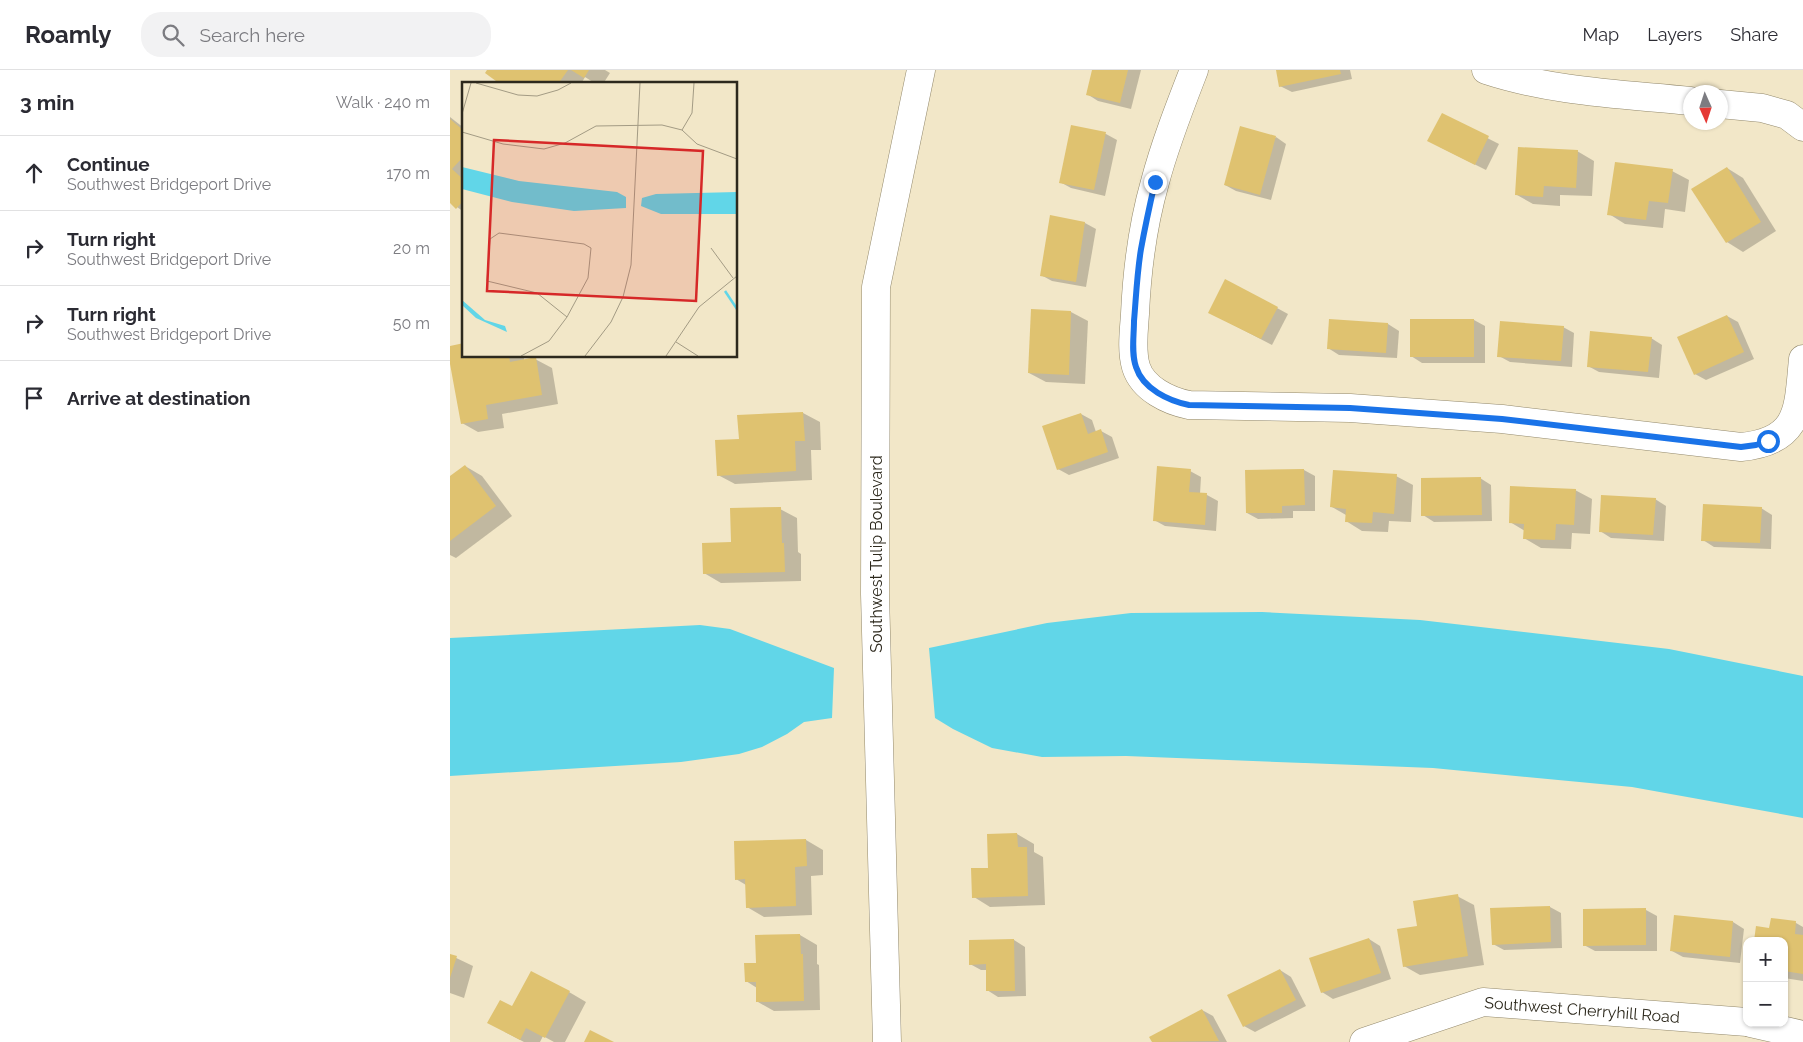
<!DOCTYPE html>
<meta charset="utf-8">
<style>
body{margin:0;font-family:Raleway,sans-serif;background:#f2f2f3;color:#2b2b33}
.controls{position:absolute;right:15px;bottom:15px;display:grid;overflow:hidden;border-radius:10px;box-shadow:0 1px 4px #0004}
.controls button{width:45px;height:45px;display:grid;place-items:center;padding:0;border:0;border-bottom:1px solid #e1e1e2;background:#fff;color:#2b2b33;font:25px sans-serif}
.compass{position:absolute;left:1233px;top:15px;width:45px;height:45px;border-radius:50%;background:#fff;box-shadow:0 1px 4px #0004;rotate:177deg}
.stop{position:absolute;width:15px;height:15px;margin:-11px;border:4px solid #1a73e8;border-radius:50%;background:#fff}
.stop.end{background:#1a73e8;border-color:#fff;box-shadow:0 1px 5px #0008}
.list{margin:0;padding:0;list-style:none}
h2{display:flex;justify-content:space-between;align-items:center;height:65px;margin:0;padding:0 20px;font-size:21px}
h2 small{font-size:16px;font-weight:400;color:#7c7c81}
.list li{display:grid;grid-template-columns:32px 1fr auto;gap:15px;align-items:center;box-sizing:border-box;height:75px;padding:0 20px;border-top:1px solid #e1e1e2}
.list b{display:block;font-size:19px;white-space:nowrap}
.list p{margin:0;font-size:16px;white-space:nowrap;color:#7c7c81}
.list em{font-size:16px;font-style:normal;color:#7c7c81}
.icon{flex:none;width:28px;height:28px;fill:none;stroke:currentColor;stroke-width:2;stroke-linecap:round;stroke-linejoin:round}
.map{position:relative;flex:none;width:1353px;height:972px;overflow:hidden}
header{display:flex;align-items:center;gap:30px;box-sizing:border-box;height:70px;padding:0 25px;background:#fff;border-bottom:1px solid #e1e1e2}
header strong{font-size:24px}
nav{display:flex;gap:28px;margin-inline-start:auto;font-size:18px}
.search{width:350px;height:45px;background:#f2f2f3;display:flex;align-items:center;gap:12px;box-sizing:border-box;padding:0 18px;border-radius:20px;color:#7c7c81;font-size:19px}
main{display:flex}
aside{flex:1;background:#fff}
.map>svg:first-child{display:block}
.water{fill:#61d6e8}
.shadow{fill:#0003}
.building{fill:#dfc270}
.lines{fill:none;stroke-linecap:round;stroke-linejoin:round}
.minor-casing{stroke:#93896c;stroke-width:29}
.minor{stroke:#fff;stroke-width:28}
.route{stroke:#1a73e8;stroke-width:6}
.labels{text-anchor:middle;stroke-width:4;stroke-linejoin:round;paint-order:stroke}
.street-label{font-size:16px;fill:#2d291d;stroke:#fff}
.inset-river{fill:none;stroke:#61d6e8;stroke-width:2.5}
.inset-road{fill:none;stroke:#a39b84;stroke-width:1}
.view{fill:#d62828;fill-opacity:0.15;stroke:#d62828;stroke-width:2.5}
.inset-edge{fill:none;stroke:#2d291d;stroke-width:2.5}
</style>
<header>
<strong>Roamly</strong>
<div class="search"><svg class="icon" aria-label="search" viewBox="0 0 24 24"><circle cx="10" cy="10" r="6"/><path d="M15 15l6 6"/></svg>Search here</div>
<nav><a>Map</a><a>Layers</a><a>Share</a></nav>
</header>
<main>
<aside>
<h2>3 min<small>Walk · 240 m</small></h2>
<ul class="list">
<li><svg class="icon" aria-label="ahead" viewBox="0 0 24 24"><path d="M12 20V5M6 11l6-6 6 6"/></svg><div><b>Continue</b><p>Southwest Bridgeport Drive</p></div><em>170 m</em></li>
<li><svg class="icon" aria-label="right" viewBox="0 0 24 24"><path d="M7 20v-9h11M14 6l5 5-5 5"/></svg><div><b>Turn right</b><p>Southwest Bridgeport Drive</p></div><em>20 m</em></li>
<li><svg class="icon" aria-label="right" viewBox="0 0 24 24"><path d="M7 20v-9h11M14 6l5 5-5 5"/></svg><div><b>Turn right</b><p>Southwest Bridgeport Drive</p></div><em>50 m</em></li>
<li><svg class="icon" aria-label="arrive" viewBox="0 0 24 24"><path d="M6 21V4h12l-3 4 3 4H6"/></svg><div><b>Arrive at destination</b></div></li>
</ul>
</aside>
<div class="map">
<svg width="1353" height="972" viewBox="0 0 1353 972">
<rect width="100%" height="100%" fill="#f2e7c8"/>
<!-- water -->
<g class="water">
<path d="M812,542l158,8 249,29 134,27v142l-171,-31 -199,-19 -307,-12 -84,1 -50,-9 -39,-19 -18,-11 -6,-70 118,-25 84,-10z"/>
<path d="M250,555l30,4 104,39 -2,50 -28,4 -17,12 -25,13 -23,7 -58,8 -231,14v-138z"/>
</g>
<!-- shadow -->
<g class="shadow">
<path d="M39,0h116l5,3 -7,11h-7l-11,-7 -4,7h-78z"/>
<path d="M643,0h48l-10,39 -33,-8 -11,-7z"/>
<path d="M827,0h73l2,9 -60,13 -12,-6z"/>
<path d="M992,45l57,29 -13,26 -46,-23z"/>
<path d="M0,47l14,11v84l-14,-10z"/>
<path d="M622,57l34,7 11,6 -12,56 -34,-8 -11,-6z"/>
<path d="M826,67l10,7 -15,56 -35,-9 -11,-6z"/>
<path d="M1127,81l17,10 -2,35 -32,-1v11l-27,-2 -16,-9z"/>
<path d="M1277,98l16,10 33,53 -33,21 -16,-10z"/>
<path d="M1222,101l17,9 -4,32 -20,-3 -2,19 -38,-4 -16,-10z"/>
<path d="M601,147l34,6 11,6 -10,58 -34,-6 -11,-6z"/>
<path d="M827,238l11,6 -16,31 -52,-27z"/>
<path d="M582,240l39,2 17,9 -3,63 -39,-2 -17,-9z"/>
<path d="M1277,246l11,6 16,37 -48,21 -11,-6z"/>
<path d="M1024,250l11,6v37h-63l-11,-7z"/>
<path d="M880,251l58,3 11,7 -2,27 -58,-3 -11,-7z"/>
<path d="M1113,257l11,6 -2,34 -62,-5 -11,-6z"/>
<path d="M1201,268l11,7 -3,33 -60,-6 -11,-6z"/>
<path d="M0,277l14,9h60v5l11,-2 17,9 6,36 -56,10 2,14 -26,4 -16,-9 -12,-66z"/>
<path d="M353,343l17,9 1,28h-10l1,30 -77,4 -17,-9 22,-35z"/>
<path d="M631,344l11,6 4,12 5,-1 11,6 7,21 -50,17 -11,-6z"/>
<path d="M15,396l17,10 30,40 -56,42 -6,-3v-77z"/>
<path d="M854,400l11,6v35h-22v7l-35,1 -11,-6z"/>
<path d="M740,401l11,6 -1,17 7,1 11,6 -2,30 -51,-5 -11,-6z"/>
<path d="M946,406l17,9 -2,37 -22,-1 -1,11 -26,-1 -16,-10v-6l-14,-8z"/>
<path d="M1030,408l11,7 1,36 -58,1 -11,-7z"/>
<path d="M1125,420l17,9 -2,35 -18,-1 -1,16 -30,-1 -17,-10 1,-7 -15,-9z"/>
<path d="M1205,429l11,7 -2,35 -53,-3 -11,-7z"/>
<path d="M1311,438l11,7 -1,34 -57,-2 -11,-7z"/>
<path d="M330,439l17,9 1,34 3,2v27l-80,2 -17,-10 28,-29z"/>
<path d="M567,764l17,10v8l9,5 2,48 -55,2 -16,-10 15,-28z"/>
<path d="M356,770l17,10v25l-12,1 1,39 -48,2 -17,-10 -1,-22 -10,-6z"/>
<path d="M1007,826l17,9 10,60 -64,10 -16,-9 15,-39z"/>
<path d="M1100,837l11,6 1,35 -58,2 -11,-6z"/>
<path d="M1196,840l11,6v35h-62l-11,-6z"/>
<path d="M1225,847l58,5 11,7 -4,34 -57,-6 -11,-6z"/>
<path d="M1322,849l24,4 7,4v54l-19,-3v-37l-14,-11z"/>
<path d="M350,865l17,10v19l2,1 1,45 -46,1 -16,-9 -1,-14 -11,-7 11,-17z"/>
<path d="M919,869l11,7 11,33 -58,20 -11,-7z"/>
<path d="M564,870l11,7 1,49 -28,1 -11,-7v-20h-6l-11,-6z"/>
<path d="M0,885l23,11 -9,32 -14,-5z"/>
<path d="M830,900l11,7 15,29 -51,26 -11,-6z"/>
<path d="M119,922l17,10 -21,40h-11l-11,-6 -3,6h-16l-19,-10 8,-24z"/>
<path d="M752,940l11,6 14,26h-74l-2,-5z"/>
</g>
<!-- building -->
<g class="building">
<path d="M37,0h81l-10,14h-58l-15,-11z"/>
<path d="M121,0h18l-5,8z"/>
<path d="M642,0h36l-8,33 -34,-8z"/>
<path d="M826,0h64l1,4 -62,13z"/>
<path d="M992,43l47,23 -14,29 -48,-24z"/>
<path d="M0,49l14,12v25l-12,13 12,11v20l-8,9 -6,-6z"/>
<path d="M621,55l35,7 -12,58 -35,-7z"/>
<path d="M790,56l36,10 -16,59 -36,-10z"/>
<path d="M1068,77l60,3 -2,38 -32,-2 -1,11 -28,-2z"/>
<path d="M1165,92l58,7 -5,34 -19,-2 -3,19 -39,-5z"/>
<path d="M1277,97l34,55 -35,21 -35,-54z"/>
<path d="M600,145l35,7 -9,60 -36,-6z"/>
<path d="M775,209l53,28 -17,32 -53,-26z"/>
<path d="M581,239l40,2 -2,64 -41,-2z"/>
<path d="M1277,245l17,37 -50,23 -17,-38z"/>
<path d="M879,249l59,4 -2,30 -59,-4z"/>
<rect x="960" y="249" width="64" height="38"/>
<path d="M1050,251l64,5 -3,35 -64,-4z"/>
<path d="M1140,261l62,6 -4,35 -61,-5z"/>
<path d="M14,273v13h45l1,6 26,-5 6,38 -56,10 2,14 -27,5 -11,-60v-18z"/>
<path d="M353,342l2,29h-10l1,30 -79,5 -2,-36 24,-1 -2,-24z"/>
<path d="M631,343l7,21 13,-5 7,23 -51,18 -15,-44z"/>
<path d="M15,395l31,41 -46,35v-65z"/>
<path d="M707,396l34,3 -2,23 18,1 -2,32 -52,-4z"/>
<path d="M854,399l1,36 -23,1v7h-36l-1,-43z"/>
<path d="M883,400l64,4 -3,40 -21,-2 -1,11 -27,-1 1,-13 -16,-2z"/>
<path d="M1031,407l1,38 -61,1v-38z"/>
<path d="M1060,416l66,3 -2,36 -18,-1 -1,16 -32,-1 1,-15 -15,-1z"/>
<path d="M1151,425l55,3 -3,37 -54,-3z"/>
<path d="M1253,434l59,3 -2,36 -59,-2z"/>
<path d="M331,437l1,36h2l1,29 -82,2 -1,-31 29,-1 -1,-34z"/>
<path d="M567,763l1,14h9l1,49 -56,2 -1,-30h17l-1,-34z"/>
<path d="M356,769l1,27 -12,1 1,39 -50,2 -1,-29 -10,1 -1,-39z"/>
<path d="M1008,824l10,62 -65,11 -6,-38 20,-3 -4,-25z"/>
<path d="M1100,836l1,36 -59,3 -2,-37z"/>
<path d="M1196,838v37l-63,1v-37z"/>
<path d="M1224,845l59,6 -3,36 -60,-6z"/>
<path d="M1321,848l25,3 -1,13 8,1v39l-19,-3v-30h-30l2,-15 13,2z"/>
<path d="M350,864l1,20h2l1,47 -48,1v-20h-11l-1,-19h12l-1,-28z"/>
<path d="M919,868l12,35 -60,20 -12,-35z"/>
<path d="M564,869l1,52h-29v-27l-17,1v-25z"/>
<path d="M0,884l7,2 -7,22z"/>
<path d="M830,899l16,31 -53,27 -16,-32z"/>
<path d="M81,901l39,20 -25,47 -19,-10 -6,12 -33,-17 13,-23 12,6z"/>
<path d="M752,939l17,32 -67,1 -3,-5z"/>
<path d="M140,960l24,12h-30z"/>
</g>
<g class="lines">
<defs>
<g id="minor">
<path d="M744,0c-14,36 -29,74 -39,112 -12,42 -18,87 -20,132 -1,16 -4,36 1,53 7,22 33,34 53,38l161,3 152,11 239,28c60,-6 57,-38 62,-88"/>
<path d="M1036,0c67,22 135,24 204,31"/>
<path d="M1270,34l42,4 25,7 16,12"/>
<path d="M1301,953l52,12"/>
<path d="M437,972l-12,-448 1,-307 45,-217"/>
<path id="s1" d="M914,972l119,-40 264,20"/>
</g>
</defs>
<!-- minor casing -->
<use href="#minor" class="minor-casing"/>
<!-- minor -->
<use href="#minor" class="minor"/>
</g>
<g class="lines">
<!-- route -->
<path class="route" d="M705,112c-5,22 -10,45 -14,67 -4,24 -5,49 -7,72 0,15 -3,32 2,46 7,22 33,34 53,38l161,3 152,11 239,28 15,-2 12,-4"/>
</g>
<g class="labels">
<!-- street labels -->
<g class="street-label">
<text transform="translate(426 484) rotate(-90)" y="6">Southwest Tulip Boulevard</text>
<text dy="6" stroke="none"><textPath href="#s1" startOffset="225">Southwest Cherryhill Road</textPath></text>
</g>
</g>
<!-- overview -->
<g transform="translate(12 12)">
<rect width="275" height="275" fill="#f2e7c8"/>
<path d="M0,85l57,14 98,11 9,5v11l-52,3 -62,-9 -50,-13zM275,110v22h-76l-20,-8 1,-8 14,-4zM0,218l23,20 20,6 2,6 -31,-14 -14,-13z" fill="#61d6e8"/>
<path class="inset-river" d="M263,209l12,18"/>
<path class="inset-road" d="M14,1l42,12 19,1 21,-6 13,-7M0,32l9,-31M220,48l10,-17 2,-30M0,50l41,12 41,5 21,-6 31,-17 66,-1 20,5 15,14 40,15M37,151l85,11 7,4 -3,30 -21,39 -30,-24 -50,-12 3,-42zM249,166l22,30M214,260l22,14M59,274l28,-15 18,-24M123,274l26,-34 12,-25 8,-32 9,-182M204,274l33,-49 38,-31"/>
<path class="view" d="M32,58l209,11 -7,150 -209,-10z"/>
<rect width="275" height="275" class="inset-edge"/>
</g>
</svg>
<div class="controls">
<button>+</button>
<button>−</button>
</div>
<svg class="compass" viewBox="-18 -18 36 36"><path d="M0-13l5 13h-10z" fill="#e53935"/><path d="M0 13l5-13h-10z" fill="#7c7c81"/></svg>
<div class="stop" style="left:1318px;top:371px"></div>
<div class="stop end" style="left:705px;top:112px"></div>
</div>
</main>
